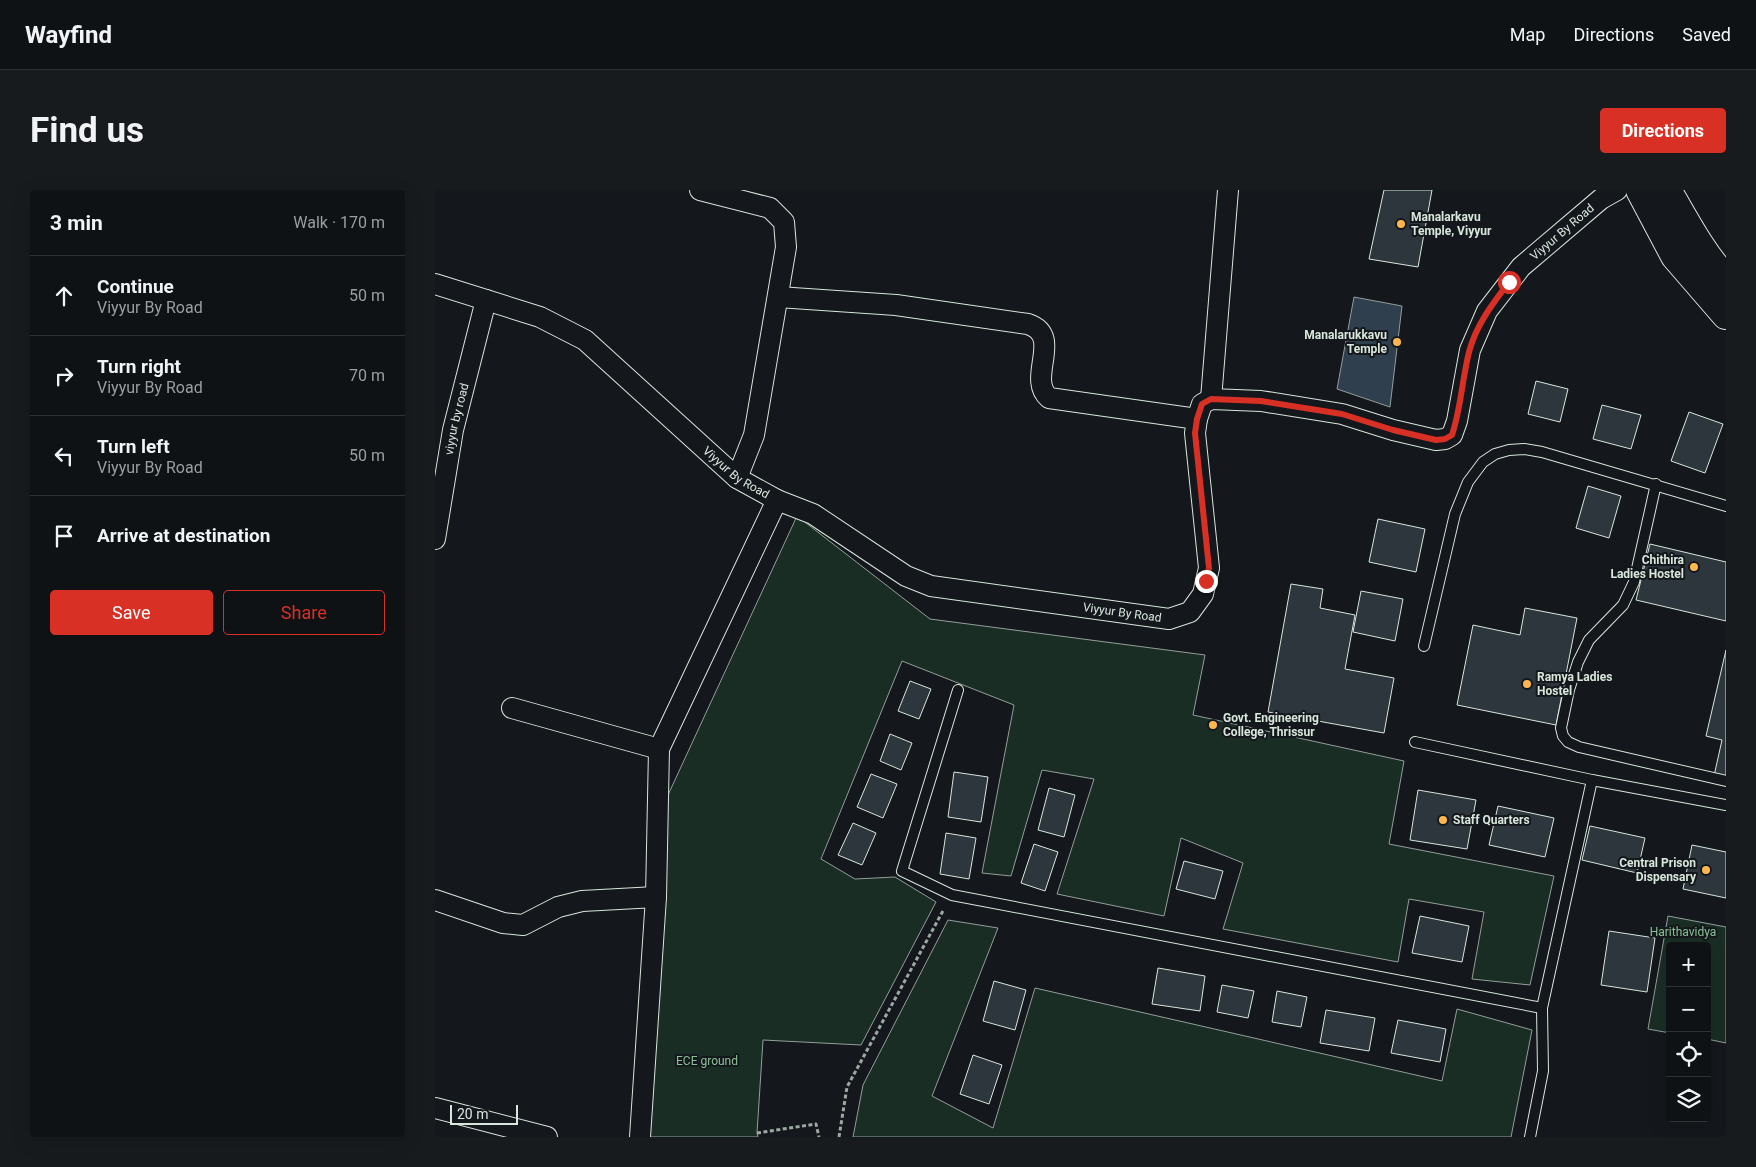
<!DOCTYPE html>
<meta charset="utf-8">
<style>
body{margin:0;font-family:Roboto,sans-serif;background:#181b1e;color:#f1f3f6}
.controls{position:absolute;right:15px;bottom:15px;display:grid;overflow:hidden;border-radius:5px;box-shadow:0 5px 20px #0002}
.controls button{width:45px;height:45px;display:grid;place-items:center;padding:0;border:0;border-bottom:1px solid #2f3234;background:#0f1215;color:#f1f3f6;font:25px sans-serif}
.scale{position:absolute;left:15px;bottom:12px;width:68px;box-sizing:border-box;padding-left:5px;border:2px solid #d8e6dc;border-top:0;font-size:14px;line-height:18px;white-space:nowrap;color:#d8e6dc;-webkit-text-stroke:4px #14181c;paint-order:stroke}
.stop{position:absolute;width:15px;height:15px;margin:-11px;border:4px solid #d93025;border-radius:50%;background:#fff}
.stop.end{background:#d93025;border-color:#fff;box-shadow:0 1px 5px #0008}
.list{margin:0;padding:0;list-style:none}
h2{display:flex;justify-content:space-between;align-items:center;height:65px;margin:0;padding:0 20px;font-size:21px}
h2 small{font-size:16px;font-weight:400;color:#9b9ea0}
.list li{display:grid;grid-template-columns:32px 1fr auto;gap:15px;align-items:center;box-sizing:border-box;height:80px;padding:0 20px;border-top:1px solid #2f3234}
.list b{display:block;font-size:19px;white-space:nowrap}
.list p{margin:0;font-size:16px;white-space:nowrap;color:#9b9ea0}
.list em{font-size:16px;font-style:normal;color:#9b9ea0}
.actions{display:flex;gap:10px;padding:15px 20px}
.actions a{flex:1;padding:11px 0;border:1px solid #d93025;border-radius:5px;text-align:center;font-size:18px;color:#d93025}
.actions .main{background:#d93025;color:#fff}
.icon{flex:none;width:28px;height:28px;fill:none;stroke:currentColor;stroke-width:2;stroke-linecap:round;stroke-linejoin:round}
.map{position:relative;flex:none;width:1291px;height:947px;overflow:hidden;border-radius:5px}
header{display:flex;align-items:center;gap:30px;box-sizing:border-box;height:70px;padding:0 25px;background:#0f1215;border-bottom:1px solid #2f3234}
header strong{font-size:24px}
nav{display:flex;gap:28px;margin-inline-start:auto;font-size:18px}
.intro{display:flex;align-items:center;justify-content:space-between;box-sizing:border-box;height:120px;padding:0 30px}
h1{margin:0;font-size:35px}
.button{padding:12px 22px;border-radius:5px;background:#d93025;color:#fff;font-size:18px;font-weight:700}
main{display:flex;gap:30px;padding:0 30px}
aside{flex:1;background:#0f1215;border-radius:5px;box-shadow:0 5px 20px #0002}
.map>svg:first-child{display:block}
.green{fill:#1a2d24;stroke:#939e99}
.water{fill:#2f3f4d;stroke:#939e99}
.building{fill:#2c363c;stroke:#d8e6dc}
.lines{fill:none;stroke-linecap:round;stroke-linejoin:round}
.lane-casing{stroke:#d8e6dc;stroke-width:12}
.street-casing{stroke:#d8e6dc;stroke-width:22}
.primary-casing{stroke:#d8e6dc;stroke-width:30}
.path{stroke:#9da8a2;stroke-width:3;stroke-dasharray:4 2.5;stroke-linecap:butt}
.lane{stroke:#14181c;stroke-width:10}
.street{stroke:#14181c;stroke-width:20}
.primary{stroke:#14181c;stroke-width:28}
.route{stroke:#d93025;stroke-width:6}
.poi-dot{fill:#ffb74d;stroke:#14181c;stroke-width:2}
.labels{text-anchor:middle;stroke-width:4;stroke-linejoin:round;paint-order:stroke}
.poi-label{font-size:12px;font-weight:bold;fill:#d8e6dc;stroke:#14181c;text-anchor:start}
.street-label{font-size:12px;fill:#d8e6dc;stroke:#14181c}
.park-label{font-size:12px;fill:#8ac095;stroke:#14181c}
</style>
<header>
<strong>Wayfind</strong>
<nav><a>Map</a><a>Directions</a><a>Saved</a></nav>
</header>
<div class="intro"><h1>Find us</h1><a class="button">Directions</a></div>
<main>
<aside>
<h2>3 min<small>Walk · 170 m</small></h2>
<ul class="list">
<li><svg class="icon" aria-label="ahead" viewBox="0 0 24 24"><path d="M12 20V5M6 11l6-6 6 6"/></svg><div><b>Continue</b><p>Viyyur By Road</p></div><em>50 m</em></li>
<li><svg class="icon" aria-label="right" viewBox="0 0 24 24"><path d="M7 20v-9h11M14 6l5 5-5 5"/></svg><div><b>Turn right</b><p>Viyyur By Road</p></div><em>70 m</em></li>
<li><svg class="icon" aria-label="left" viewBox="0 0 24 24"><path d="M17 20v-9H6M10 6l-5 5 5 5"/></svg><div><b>Turn left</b><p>Viyyur By Road</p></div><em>50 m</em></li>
<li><svg class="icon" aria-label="arrive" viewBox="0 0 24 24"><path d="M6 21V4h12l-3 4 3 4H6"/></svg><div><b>Arrive at destination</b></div></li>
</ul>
<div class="actions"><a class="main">Save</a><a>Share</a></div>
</aside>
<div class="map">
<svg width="1291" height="947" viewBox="0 0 1291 947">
<rect width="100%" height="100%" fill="#14181c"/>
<!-- green -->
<g class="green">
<path d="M362,326l133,103 275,36 -12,60 211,46 -15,83 165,32 -24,109 -58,-6 12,-67 -75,-13 -11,63 -175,-33 20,-66 -62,-25 -17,78 -107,-22 37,-115 -52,-9 -31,106 -29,-3 32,-168 -112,-44 -81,198 34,20 40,-2 41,25 -75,143 -98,-5 -6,93 1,4h-111l21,-342z"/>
<path d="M1233,726l58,11v116l-19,-4v-93h-37v87l-22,-4z"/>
<path d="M513,730l50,8 -66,168 61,32 42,-140 407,93 15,-72 75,21 -21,107h-658l10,-52z"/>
</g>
<!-- water -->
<path class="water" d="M919,107l48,9 -12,101 -53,-18z"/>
<!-- building -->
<g class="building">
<path d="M949,0h48l-14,77 -49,-8z"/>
<path d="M1101,191l32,8 -8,33 -32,-8z"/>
<path d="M1167,215l39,10 -10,34 -38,-10z"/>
<path d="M1254,222l34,12 -18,49 -34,-12z"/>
<path d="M1153,296l33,10 -12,42 -33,-10z"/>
<path d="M943,329l47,10 -9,43 -47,-10z"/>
<path d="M1215,354l76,18v59l-90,-21z"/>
<path d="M856,394l32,5 -3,19 35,7 -10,54 49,9 -10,55 -116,-21z"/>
<path d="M926,401l42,8 -8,42 -42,-9z"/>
<path d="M1090,418l52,10 -21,107 -99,-20 16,-80 47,10z"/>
<path d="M1291,460v129l-12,-3 8,-36 -16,-4z"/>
<path d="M475,491l21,8 -12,30 -21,-8z"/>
<path d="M455,544l22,9 -11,27 -21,-9z"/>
<path d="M519,582l34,5 -7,45 -33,-5z"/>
<path d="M436,584l26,10 -14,34 -26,-11z"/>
<path d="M614,598l26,7 -11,42 -26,-7z"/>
<path d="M983,600l58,10 -9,49 -57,-9z"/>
<path d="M1063,616l56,12 -9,39 -56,-12z"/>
<path d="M418,633l23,10 -14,32 -24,-10z"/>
<path d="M1155,636l55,12 -8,35 -55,-13z"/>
<path d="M511,643l30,5 -7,41 -29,-5z"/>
<path d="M599,654l24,8 -13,39 -24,-8z"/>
<path d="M1257,655l34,7v46l-43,-9z"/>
<path d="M749,671l39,10 -8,28 -39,-10z"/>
<path d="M985,726l49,10 -7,36 -50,-9z"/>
<path d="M1174,741l46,7 -8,54 -46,-7z"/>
<path d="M723,778l47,8 -5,35 -48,-7z"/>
<path d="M559,791l32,9 -11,40 -32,-9z"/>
<path d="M787,795l32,6 -6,27 -31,-6z"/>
<path d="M842,801l30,6 -6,30 -29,-5z"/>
<path d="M891,820l49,8 -6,33 -49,-8z"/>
<path d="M963,830l48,9 -6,33 -49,-9z"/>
<path d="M538,865l29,10 -13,39 -29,-10z"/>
</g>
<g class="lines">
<defs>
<g id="lane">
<path d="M1221,294l-22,98 -11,23 -34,35 -11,22 -9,28 -8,38 2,8 5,6 11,5 147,34"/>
<path d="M989,456l31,-132 13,-32 15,-20 12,-8 14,-4 15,-1 18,3 184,54"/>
<path d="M523,500l-56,181 50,24 590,113"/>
<path d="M980,552l177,38 134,25"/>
<path d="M1095,947l13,-66 -1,-63 50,-228"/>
</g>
<g id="street">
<path d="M265,0l70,18 14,14 2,25 -32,188 -17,43"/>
<path id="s1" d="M0,94l105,33 45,23 152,138 40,22 36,14 93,62 25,10 238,33 21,-7 13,-18 6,-26 -14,-135 2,-14 5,-15 9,-5 50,2 81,13 51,16 43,10 9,-1 7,-4 5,-14 13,-71 17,-39 34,-44 80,-68 16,-9"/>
<path d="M343,107l118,8 132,19c36,12 -2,54 21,74l148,21"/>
<path d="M776,209l17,-209"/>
<path id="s2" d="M0,349l18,-109 33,-130"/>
<path d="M77,518l147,41"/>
<path d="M0,710l68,23 20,2 35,-18 24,-6 74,-4"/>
<path d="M0,918l112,29"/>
<path d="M205,947l16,-240 3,-148 118,-249"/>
</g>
<g id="primary">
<path d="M1205,0l35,66 51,59"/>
<path d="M1232,0c18,30 35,64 59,89"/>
</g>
</defs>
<!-- lane casing -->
<use href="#lane" class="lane-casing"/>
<!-- street casing -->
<use href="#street" class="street-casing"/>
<!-- primary casing -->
<use href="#primary" class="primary-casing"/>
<!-- path -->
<g class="path">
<path d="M322,943l59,-9 3,13"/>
<path d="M404,947l8,-50 97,-178"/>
</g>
<!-- lane -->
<use href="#lane" class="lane"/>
<!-- street -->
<use href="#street" class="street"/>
<!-- primary -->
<use href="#primary" class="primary"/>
</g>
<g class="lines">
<!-- route -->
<path class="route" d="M771,391l3,-13 -14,-135 2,-14 5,-15 9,-5 50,2 81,13 51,16 43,10 9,-1 7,-4c9,-27 10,-55 17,-83 7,-27 24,-49 40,-70"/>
</g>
<!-- markers -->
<g class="poi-dot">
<circle cx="966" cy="34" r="5"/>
<circle cx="962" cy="152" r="5"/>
<circle cx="1259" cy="377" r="5"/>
<circle cx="1092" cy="494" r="5"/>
<circle cx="778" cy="535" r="5"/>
<circle cx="1008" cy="630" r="5"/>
<circle cx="1271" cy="680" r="5"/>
</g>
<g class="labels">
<!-- poi labels -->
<g class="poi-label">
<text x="976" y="31">Manalarkavu<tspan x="976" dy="14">Temple, Viyyur</tspan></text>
<text x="952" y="149" text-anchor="end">Manalarukkavu<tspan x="952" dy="14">Temple</tspan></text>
<text x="1249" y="374" text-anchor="end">Chithira<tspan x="1249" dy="14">Ladies Hostel</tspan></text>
<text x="1102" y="491">Ramya Ladies<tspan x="1102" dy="14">Hostel</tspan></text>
<text x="788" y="532">Govt. Engineering<tspan x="788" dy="14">College, Thrissur</tspan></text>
<text x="1018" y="634">Staff Quarters</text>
<text x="1261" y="677" text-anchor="end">Central Prison<tspan x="1261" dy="14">Dispensary</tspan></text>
</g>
<!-- street labels -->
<g class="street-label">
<text dy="4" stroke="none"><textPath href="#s1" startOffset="1562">Viyyur By Road</textPath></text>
<text dy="4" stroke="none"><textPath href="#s2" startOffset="122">viyyur by road</textPath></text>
<text dy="4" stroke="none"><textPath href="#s1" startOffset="362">Viyyur By Road</textPath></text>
<text dy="4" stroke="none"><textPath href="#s1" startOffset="782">Viyyur By Road</textPath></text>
</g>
<!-- park labels -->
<g class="park-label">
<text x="1248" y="746">Harithavidya</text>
<text x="272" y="875">ECE ground</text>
</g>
</g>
</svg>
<div class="controls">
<button>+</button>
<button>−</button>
<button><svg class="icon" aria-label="locate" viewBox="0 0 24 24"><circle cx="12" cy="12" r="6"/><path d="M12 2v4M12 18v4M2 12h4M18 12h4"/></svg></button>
<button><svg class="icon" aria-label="layers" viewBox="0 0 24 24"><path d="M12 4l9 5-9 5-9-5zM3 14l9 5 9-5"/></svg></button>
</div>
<div class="scale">20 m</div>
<div class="stop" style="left:1074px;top:92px"></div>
<div class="stop end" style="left:771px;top:391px"></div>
</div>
</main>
